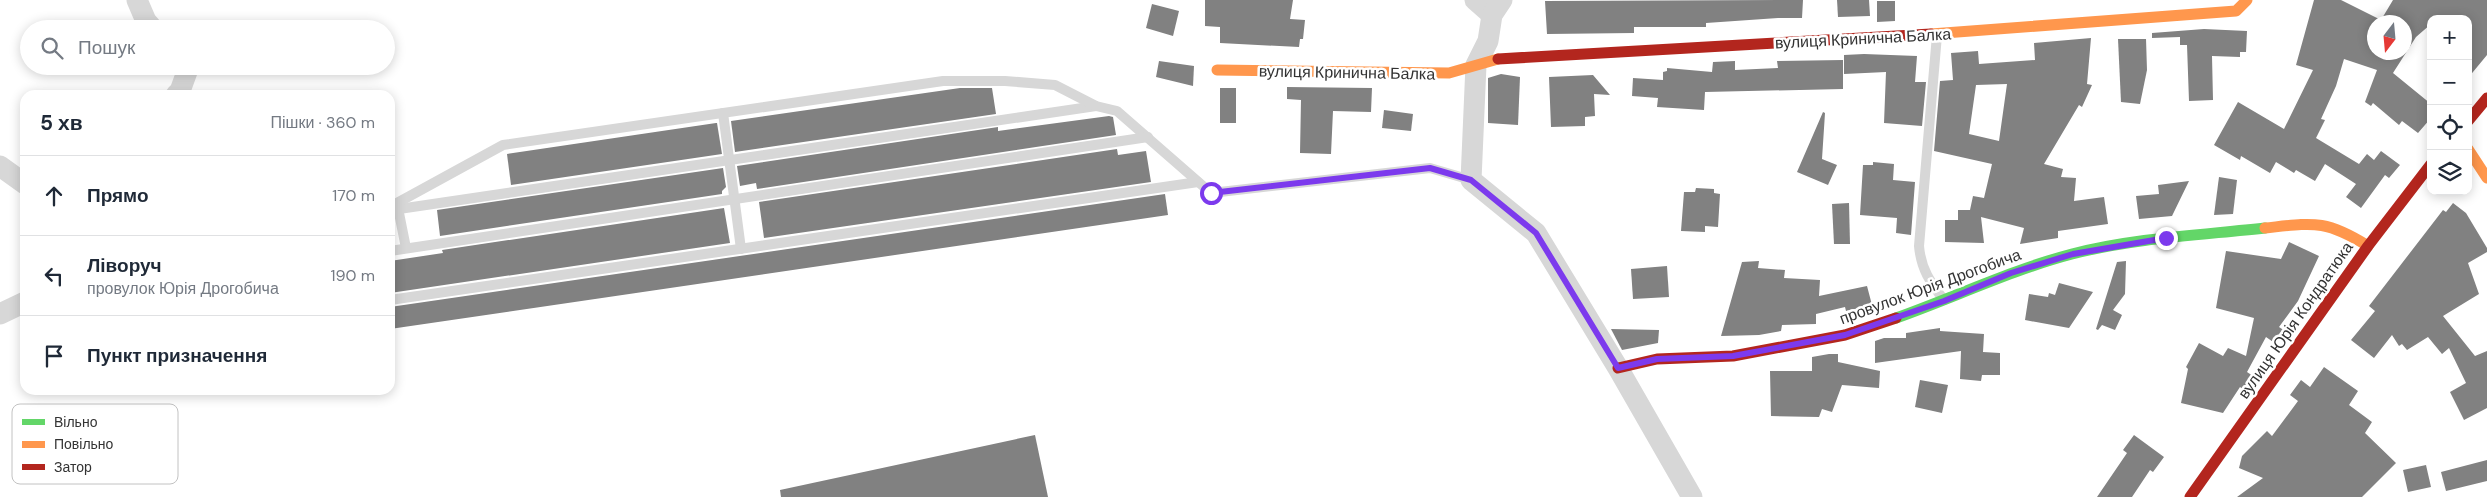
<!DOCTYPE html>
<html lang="uk">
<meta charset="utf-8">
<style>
body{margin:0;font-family:"DM Sans",sans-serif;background:#f6f6f7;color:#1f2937}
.controls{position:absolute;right:15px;top:15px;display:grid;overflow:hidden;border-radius:10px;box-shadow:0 2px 12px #0003}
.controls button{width:45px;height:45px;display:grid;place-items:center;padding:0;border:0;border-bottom:1px solid #e0e1e3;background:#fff;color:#1f2937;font:25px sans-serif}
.compass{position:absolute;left:2367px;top:15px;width:45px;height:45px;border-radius:50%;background:#fff;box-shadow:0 2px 12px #0003;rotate:196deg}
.stop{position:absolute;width:15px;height:15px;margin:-11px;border:4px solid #7c3aed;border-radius:50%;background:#fff}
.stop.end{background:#7c3aed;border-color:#fff;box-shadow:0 1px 5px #0008}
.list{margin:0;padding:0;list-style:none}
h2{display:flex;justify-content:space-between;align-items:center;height:65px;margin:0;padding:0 20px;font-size:21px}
h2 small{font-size:16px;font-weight:400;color:#747a83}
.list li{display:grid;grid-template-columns:32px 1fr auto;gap:15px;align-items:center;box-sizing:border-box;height:80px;padding:0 20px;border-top:1px solid #e0e1e3}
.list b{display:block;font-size:19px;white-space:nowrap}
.list p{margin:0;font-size:16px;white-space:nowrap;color:#747a83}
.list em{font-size:16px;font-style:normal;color:#747a83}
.icon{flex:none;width:28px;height:28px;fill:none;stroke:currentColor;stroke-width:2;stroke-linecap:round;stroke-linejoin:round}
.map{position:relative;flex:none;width:2487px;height:497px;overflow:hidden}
.search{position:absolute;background:#fff;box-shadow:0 2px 12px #0003;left:20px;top:20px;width:375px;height:55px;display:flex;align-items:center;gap:12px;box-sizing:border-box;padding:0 18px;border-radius:28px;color:#747a83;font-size:19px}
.panel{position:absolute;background:#fff;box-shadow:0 2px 12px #0003;left:20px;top:90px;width:375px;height:305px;border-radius:15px}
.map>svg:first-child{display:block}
.building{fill:#818181;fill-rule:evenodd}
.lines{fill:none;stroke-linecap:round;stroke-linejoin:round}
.lane{stroke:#d7d7d7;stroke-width:10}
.street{stroke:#d7d7d7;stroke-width:21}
.fast{stroke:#63d668;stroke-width:11}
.slow{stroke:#ff974d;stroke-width:11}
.jam{stroke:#b3261e;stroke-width:11}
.route{stroke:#7c3aed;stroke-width:6}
.labels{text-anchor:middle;stroke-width:5;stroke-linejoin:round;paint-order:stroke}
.street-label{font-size:16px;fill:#333;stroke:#fff}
.key{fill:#fff;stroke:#c2c2c2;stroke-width:1}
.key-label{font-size:14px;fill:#333}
</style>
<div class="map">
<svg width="2487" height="497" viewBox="0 0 2487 497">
<rect width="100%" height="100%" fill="#fff"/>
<!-- building -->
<g class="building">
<path d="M1205,0h88l-3,19 15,1 -2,19h-3l-1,8 -79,-4v-16l-15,-1z"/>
<path d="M1803,0l-1,18h-24l-72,5v4h-72v6l-87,1 -2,-33z"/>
<path d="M1837,0h32l1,16 -32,1z"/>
<path d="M2314,0h27l40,20 12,-20h94v55l-19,23v-59h-37v5l-15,13 -23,36 38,31v14l-13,15 -16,-12 -3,4 -26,-22 -2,3 -6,-4 12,-32 -33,-11 -8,27 -15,33 4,1 -9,18 43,26 8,-10 7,6 7,-9 19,14 -11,13 -4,-3 -24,33 -15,-11 10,-13 -31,-20 -10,17 -19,-11 -2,3 -18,-11 -6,11 -29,-17 -1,4 -26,-15 24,-43 46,27 29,-59 -17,-5zM2374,22h30v30h-30z"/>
<path d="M1877,1h18v20l-18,1z"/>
<path d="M1152,4l27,7 -6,25 -27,-8z"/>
<path d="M2204,29l43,2 -1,21h-6v5l-28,-1 1,44 -24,1 -2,-56h-7v-8l-28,1v-5z"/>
<path d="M2091,38l-4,46 5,1 -10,22 -3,-2 -35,59 19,5 -2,8 15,1 -2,23 30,-4 4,27 -50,7v7l-38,6 4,-16 -43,-11 3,26 -39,-1v-22h13v-10h12l3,-14 11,2 8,-34 -58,-13 6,-70 13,-1 -2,-27 27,-2 1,13 56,-4 -1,-17zM2007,84l-8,57 -30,-7 7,-49z"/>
<path d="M2118,39h28l1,31 -7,34 -19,-2z"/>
<path d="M1864,54l53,2 -2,26h11l-4,44 -38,-3 2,-51 -42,2v-19z"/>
<path d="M1843,60v29l-138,3 -1,18 -47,-3 1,-9 -26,-2 1,-18 30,2v-8l4,-1v-3l45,4 1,-10 22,-1v9l43,-2 -1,-7z"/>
<path d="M1159,61l35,5 -1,20 -37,-9z"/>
<path d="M1501,74l19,3 -2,48 -30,-2v-45z"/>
<path d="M1593,75l17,20 -16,-1 1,22 -10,1v9l-34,1 -2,-50z"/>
<path d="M1287,87l85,1 -1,24 -38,-1 -2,43 -31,-1 1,-53 -14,-1z"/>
<path d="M960,88h32l4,26 -261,38 -4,-31z"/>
<rect x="1220" y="88" width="16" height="35"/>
<path d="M1384,110l29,4 -2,17 -29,-3z"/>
<path d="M1823,112l2,1 -3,46 15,6 -9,20 -31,-13z"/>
<path d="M1109,116l4,1 3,18 -359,54 -1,-6 -16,3 -3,-20 261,-39v4z"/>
<path d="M716,123h1l5,31 -211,31 -4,-31z"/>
<path d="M1117,149l1,6 28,-4 5,31 -387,56 -5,-36z"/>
<path d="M1873,162l21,2 -1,16 22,2 -4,53 -15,-2 1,-15 -37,-3 3,-50h10z"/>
<path d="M723,168l3,19 -4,4v3l-282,42 -3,-26z"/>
<path d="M2219,177l18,3 -4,34 -19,1z"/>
<path d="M2189,181l-17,35 -33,3 -3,-23 23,-2 -1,-9z"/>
<path d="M1696,188l18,1v4l6,1 -2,33 -13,-1v6l-24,-1 3,-39h11z"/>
<path d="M1165,194l3,21 -778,114v-22z"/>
<path d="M1849,203l1,41h-16l-2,-40z"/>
<path d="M2453,203l13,10 21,35v4l-19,11 11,31 -36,22 32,40 12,-5v57l-23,12 -14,-28 16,-9 -17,-35 -7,6 -14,-17 -21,13 -5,-6 -3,2 -7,-11 -18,23 -23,-18 24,-29 -6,-5 74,-96 3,2z"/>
<path d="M724,208l6,35 -340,50v-32l53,-8 -1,-3z"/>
<path d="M2289,242l30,14 -21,45 -19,26 6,4 -9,13 -10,-7 -19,35 6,4 -9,14 -4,-3 -17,26 -42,-10 7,-34 -2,-2 13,-24 24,13 5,-8 18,8 8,-38 -38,-10 10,-57 55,8z"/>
<path d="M1759,261l-1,7 27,2 -1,8 36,2 -1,16 48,-10 5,19 -26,6 -1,-4 -29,7v10l-34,1 -1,6 -22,4 -38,1 21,-74z"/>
<path d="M2126,261l-1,33 -12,16 9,5 -7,15 -13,-5 -4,5 -2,-1 21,-67z"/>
<path d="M1667,266l2,31 -36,2 -2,-30z"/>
<path d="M2059,283l34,9 -24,36 -44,-8 4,-26 19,3 1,-4 6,2z"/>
<path d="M1940,328v3l44,3 -1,18 17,1v22h-18l-1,6 -21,-2 1,-28 -86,12v-22l9,-3h22v-5z"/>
<path d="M1611,329l48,1 -1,13 -36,7z"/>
<path d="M1829,354h9v8l42,9 -1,17 -37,-3 -10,27 -10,-3 -3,8 -48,-1 -1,-45h42v-14z"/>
<path d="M2324,367l34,24 -9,14 23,17 -7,11 31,30 -34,34h-125l26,-19 -24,-10 3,-12 25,-25 5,5 26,-35 -8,-6 11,-15 9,7z"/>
<path d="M1920,380l28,5 -6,28 -27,-6z"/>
<path d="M1035,435l13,62h-267l-1,-7z"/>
<path d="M2134,435l30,22 -11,15 -3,-2 -18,27h-35l30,-44 -4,-3z"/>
<path d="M2487,460v21l-41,10 -5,-19z"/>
<path d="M2426,465l5,22 -23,5 -5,-22z"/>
</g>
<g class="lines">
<!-- lane -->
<g class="lane">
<path d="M1937,35l-18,211c2,23 11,36 25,54"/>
<path d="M723,113l18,136"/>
<path d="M399,209l697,-103"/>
<path d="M406,248l-9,-45 106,-58 440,-64h62l50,4 41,21 21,5 94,82 219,-25 41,12"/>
<path d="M390,251l758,-114"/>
<path d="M390,300l808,-118"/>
</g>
<!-- street -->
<g class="street">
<path d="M137,0l9,21 7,8"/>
<path d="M1475,0l17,15"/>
<path d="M1502,0l-10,15 -4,26 -12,24 -5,115 65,53 82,135 74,129"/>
<path d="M176,95l4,-4 8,-22 -2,-3"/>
<path d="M0,166l25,18"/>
<path d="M0,314l25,-12"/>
</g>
<!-- fast -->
<path class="fast" d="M1896,318c59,-21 115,-48 176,-64 62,-16 129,-19 193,-26"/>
<!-- slow -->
<g class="slow">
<path d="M1931,34l305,-23 11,-11"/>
<path d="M1217,70l232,3 49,-14"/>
<path d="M2468,149l19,29"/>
<path d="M2265,228c48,-5 60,-9 103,18"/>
</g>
<!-- jam -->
<g class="jam">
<path d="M1498,59l433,-25"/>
<path d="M2468,121l19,-23"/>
<path d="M1618,368l39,-9 76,-3 112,-21 51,-17"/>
<path d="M2190,497l178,-251 63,-82"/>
</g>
</g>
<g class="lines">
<!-- route -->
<path class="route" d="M1211,193l219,-25 41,12 65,53 82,135 39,-9 76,-3 112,-21 99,-34 67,-28 62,-19 93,-16"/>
</g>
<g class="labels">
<!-- street labels -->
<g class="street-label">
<text transform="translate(1863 38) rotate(-3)" y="6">вулиця Кринична Балка</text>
<text transform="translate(1347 72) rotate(1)" y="6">вулиця Кринична Балка</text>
<text transform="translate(1930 286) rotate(-20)" y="6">провулок Юрія Дрогобича</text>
<text transform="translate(2295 320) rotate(-55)" y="6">вулиця Юрія Кондратюка</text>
</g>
</g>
<!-- legend -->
<rect x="12" y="404" width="166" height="80" rx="8" class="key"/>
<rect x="22" y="419" width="23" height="6" fill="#63d668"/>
<rect x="22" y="441" width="23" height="7" fill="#ff974d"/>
<rect x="22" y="464" width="23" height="6" fill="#b3261e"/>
<g class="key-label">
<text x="54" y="427">Вільно</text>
<text x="54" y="449">Повільно</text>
<text x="54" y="472">Затор</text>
</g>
</svg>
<div class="controls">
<button>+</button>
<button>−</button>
<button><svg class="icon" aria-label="locate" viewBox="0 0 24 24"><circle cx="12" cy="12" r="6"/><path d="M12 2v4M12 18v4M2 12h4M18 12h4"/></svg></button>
<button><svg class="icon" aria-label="layers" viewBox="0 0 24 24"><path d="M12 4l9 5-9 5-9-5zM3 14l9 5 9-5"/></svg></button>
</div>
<svg class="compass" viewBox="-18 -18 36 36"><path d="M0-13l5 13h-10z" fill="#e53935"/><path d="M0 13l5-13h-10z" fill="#747a83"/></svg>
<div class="stop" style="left:1211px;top:193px"></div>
<div class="stop end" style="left:2166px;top:238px"></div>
<div class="search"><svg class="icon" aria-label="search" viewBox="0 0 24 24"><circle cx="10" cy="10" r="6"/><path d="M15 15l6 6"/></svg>Пошук</div>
<section class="panel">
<h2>5 хв<small>Пішки · 360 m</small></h2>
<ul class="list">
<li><svg class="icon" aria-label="ahead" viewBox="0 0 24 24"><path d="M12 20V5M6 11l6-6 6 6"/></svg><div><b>Прямо</b></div><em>170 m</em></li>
<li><svg class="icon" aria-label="left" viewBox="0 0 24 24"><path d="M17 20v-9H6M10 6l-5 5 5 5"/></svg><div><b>Ліворуч</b><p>провулок Юрія Дрогобича</p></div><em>190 m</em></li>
<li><svg class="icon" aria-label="arrive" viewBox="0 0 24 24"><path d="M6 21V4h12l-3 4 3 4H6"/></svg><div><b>Пункт призначення</b></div></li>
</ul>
</section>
</div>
